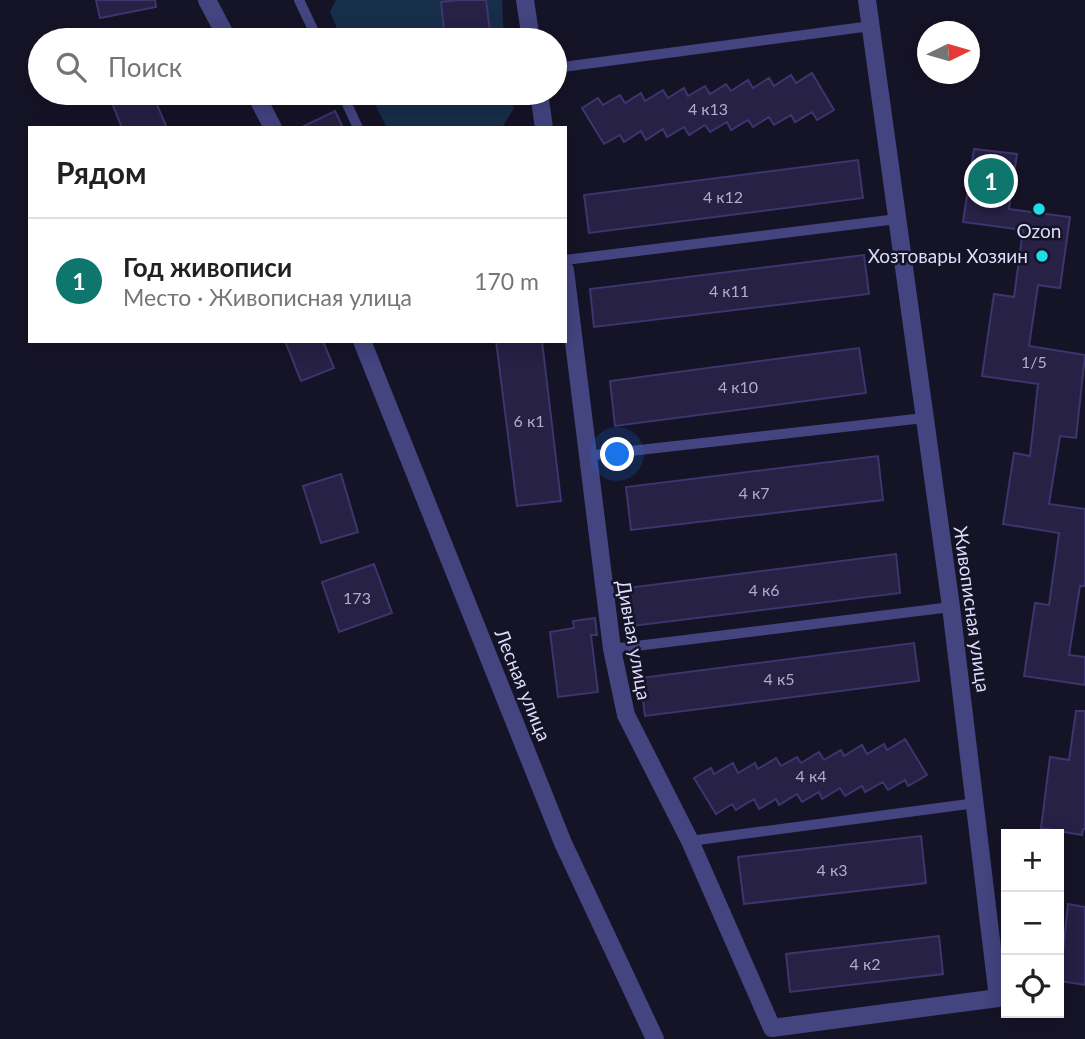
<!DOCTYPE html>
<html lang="ru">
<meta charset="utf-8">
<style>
body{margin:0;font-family:Lato,sans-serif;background:#f6f6f6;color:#202124}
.controls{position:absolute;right:21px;bottom:21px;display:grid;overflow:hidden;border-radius:0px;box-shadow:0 4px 18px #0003}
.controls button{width:63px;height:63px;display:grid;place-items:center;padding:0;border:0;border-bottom:2px solid #e0e0e0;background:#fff;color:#202124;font:35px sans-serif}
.compass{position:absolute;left:917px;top:21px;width:63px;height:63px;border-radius:50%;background:#fff;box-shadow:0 4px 18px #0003;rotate:85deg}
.you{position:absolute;left:618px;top:455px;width:24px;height:24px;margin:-18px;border:5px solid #fff;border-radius:50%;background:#1a73e8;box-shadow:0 0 0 10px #1a73e833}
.badge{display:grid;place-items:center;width:46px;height:46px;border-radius:50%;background:#0f766e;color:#fff;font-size:23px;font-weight:700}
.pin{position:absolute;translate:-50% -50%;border:4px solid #fff;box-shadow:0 2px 7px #0006}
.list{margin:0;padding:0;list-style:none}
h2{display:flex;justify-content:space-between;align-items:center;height:91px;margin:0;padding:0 28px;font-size:30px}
h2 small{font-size:23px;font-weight:400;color:#757577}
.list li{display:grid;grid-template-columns:46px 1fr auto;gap:21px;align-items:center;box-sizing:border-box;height:126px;padding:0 28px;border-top:2px solid #e0e0e0}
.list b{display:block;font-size:26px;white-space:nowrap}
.list p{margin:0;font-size:23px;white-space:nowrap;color:#757577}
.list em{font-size:23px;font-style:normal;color:#757577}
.icon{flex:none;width:38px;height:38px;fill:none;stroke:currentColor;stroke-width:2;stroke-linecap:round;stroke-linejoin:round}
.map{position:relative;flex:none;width:1085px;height:1039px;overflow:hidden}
.search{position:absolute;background:#fff;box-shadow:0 4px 18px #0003;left:28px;top:28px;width:539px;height:77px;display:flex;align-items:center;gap:18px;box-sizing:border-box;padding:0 24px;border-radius:38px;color:#757577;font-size:26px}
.panel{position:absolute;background:#fff;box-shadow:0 4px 18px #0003;left:28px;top:126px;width:539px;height:217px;border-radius:0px}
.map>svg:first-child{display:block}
.water{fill:#172e4b}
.building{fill:#262145;stroke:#3d356e;stroke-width:2}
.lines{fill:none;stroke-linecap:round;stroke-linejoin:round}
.service{stroke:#434480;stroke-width:10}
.minor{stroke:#434480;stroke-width:18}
.poi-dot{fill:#1ddee6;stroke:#151326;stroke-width:2.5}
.labels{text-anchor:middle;stroke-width:5;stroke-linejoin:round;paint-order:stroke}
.number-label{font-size:16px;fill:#afadce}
.poi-label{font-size:19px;fill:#dddcfb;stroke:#151326}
.street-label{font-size:19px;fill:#dddcfb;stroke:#151326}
</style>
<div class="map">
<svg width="1085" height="1039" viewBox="0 0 1085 1039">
<rect width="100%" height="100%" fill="#151326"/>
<!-- water -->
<g class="water">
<path d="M336,0h166l2,40h-162l-12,-28z"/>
<path d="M369,93h141l4,15 -12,20h-115z"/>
</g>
<!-- building -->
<g class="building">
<path d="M96,0h59l1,7 -56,11z"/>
<path d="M460,0h26l5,40h-46l-4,-38z"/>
<path d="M812,73l22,37 -17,10 -5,-8 -17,10 -4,-7 -17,10 -5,-8 -16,10 -5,-7 -17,10 -4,-8 -17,10 -5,-7 -16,10 -5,-8 -17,10 -4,-8 -17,11 -5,-9 -17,11 -4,-7 -16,9 -22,-36 16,-10 5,7 17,-10 5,8 16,-10 4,8 18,-11 5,8 16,-10 4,8 17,-10 5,8 16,-10 5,7 17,-11 5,8 16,-10 5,8 17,-11 5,8z"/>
<path d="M108,93h44l15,35h-45z"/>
<path d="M335,111l8,17h-43z"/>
<path d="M974,149l43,5 -8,55 61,8 -10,71 -22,-3 -9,61 56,9 -9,83 -16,-2 -11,68 36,5v77h-5l-11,69 16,2v28l-61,-9 11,-73 14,2 10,-72 -56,-9 11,-71 16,3 8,-72 -56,-8 12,-82 20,3 9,-67 -60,-8z"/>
<path d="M858,160l5,38 -274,35 -5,-38z"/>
<path d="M864,255l5,39 -275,33 -4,-38z"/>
<path d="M285,341h38l11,27 -33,13z"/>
<path d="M496,341h46l19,160 -44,5z"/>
<path d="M859,348l7,45 -251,33 -5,-45z"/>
<path d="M878,456l5,44 -252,30 -5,-43z"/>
<path d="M341,474l17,58 -37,11 -18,-57z"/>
<path d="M896,554l4,39 -268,33 -5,-38z"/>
<path d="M374,564l18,49 -53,19 -17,-50z"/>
<path d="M595,618l2,17h-6l7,57 -40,5 -8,-65 24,-4 -1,-7z"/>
<path d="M914,643l5,38 -274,35 -5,-38z"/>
<path d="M1076,711h9v118h-2l-1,6 -41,-7 9,-71 19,3z"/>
<path d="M905,739l22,36 -19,11 -3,-6 -17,10 -5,-8 -18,10 -3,-6 -17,10 -5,-8 -18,11 -3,-7 -17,10 -5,-8 -18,11 -3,-6 -17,10 -5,-10 -18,11 -4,-6 -16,10 -22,-36 17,-10 3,6 19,-11 5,10 17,-10 3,6 18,-11 5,8 16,-9 4,6 18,-11 5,8 17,-10 3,6 18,-11 5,9 17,-10 3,6z"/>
<path d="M921,836l5,47 -182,21 -6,-47z"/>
<path d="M1068,904l17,3v78l-25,-4z"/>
<path d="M939,936l4,38 -153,18 -4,-38z"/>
</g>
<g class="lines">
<!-- service -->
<g class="service">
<path d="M299,0l19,40"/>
<path d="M555,68l316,-42"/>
<path d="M342,93l16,35"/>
<path d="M565,260l332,-41"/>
<path d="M586,456l338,-38"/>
<path d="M612,649l339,-42"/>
<path d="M690,841l286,-38"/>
</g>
<!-- minor -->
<g class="minor">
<path d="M207,0l21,40"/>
<path d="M525,0l6,40"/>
<path d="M255,93l18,35"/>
<path d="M539,93l5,35"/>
<path d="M565,270l47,379 14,66 64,126 82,187 226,-30 -47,-391 -84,-607"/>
<path d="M362,341l201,502 92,196"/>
</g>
</g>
<!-- markers -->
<g class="poi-dot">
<circle cx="1039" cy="209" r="7"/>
<circle cx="1042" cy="256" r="7"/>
</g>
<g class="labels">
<!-- number labels -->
<g class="number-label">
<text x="708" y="115">4 к13</text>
<text x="723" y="203">4 к12</text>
<text x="729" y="297">4 к11</text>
<text x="1034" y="368">1/5</text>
<text x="738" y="393">4 к10</text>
<text x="529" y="427">6 к1</text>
<text x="754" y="499">4 к7</text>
<text x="764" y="596">4 к6</text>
<text x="357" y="604">173</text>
<text x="779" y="685">4 к5</text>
<text x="811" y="782">4 к4</text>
<text x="832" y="876">4 к3</text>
<text x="865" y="970">4 к2</text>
</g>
<!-- poi labels -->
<g class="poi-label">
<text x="1039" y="238">Ozon</text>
<text x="1028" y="263" text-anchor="end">Хозтовары Хозяин</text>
</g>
<!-- street labels -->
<g class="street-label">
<text transform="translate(972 609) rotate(82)" y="7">Живописная улица</text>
<text transform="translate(634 640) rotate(80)" y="7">Дивная улица</text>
<text transform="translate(523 685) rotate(68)" y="7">Лесная улица</text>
</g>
</g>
</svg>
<div class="controls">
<button>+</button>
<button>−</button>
<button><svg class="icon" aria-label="locate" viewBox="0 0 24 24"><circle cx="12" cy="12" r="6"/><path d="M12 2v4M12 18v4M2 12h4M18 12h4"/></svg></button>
</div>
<svg class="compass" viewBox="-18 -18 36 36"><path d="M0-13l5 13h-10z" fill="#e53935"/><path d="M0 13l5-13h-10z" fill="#757577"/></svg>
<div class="you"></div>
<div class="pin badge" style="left:991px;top:181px">1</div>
<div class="search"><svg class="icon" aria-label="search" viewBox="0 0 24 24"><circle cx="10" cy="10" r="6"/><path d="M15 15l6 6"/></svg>Поиск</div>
<section class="panel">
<h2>Рядом<small></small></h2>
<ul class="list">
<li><span class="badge">1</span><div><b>Год живописи</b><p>Место · Живописная улица</p></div><em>170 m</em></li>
</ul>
</section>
</div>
